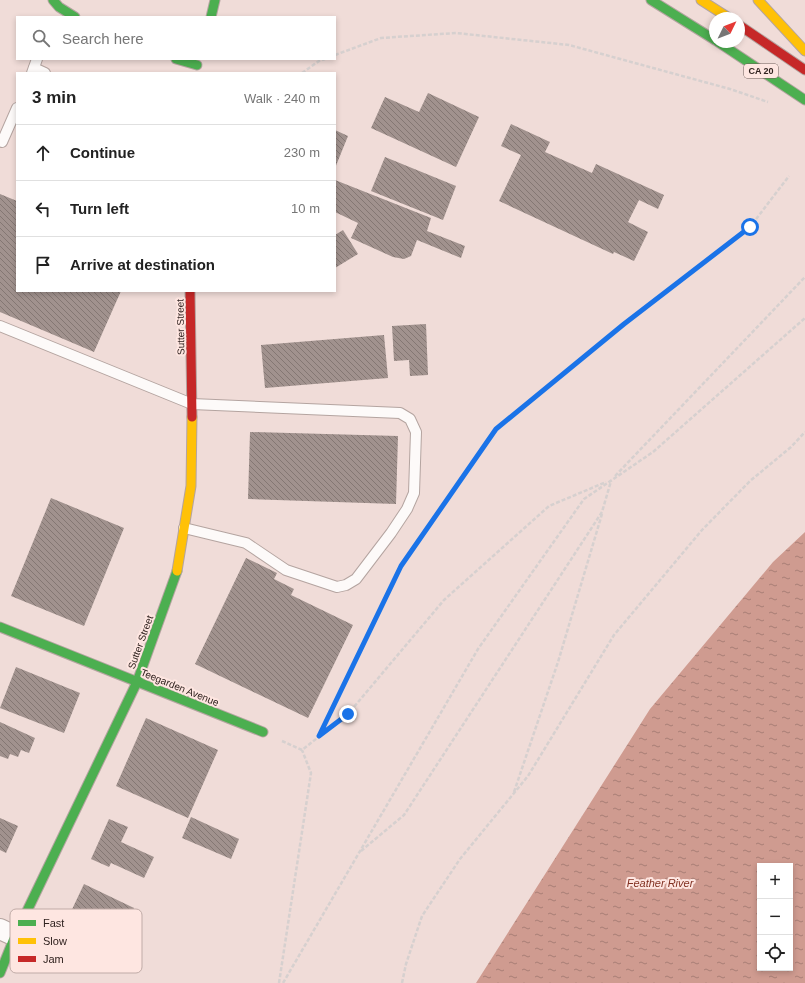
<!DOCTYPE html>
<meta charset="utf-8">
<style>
body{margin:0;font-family:Helvetica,sans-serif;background:#f6f6f6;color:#222}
.controls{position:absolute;right:12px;bottom:12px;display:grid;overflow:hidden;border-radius:0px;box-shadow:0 2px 6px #0003}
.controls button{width:36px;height:36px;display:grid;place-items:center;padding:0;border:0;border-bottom:1px solid #e0e0e0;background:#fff;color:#222;font:20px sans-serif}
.compass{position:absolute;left:709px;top:12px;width:36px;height:36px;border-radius:50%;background:#fff;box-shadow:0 2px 6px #0003;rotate:47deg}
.stop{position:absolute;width:12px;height:12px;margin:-9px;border:3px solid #1a73e8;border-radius:50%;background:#fff}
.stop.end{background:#1a73e8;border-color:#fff;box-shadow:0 1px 4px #0008}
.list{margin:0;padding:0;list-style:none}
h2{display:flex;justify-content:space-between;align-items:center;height:52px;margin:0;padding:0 16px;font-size:17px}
h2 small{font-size:13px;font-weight:400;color:#767676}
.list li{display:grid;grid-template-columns:26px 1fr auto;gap:12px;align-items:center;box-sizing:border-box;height:56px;padding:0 16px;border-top:1px solid #e0e0e0}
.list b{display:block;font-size:15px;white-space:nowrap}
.list em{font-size:13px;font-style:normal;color:#767676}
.icon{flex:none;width:22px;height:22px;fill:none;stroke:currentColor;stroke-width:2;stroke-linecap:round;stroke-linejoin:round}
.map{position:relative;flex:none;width:805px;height:983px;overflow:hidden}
.search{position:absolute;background:#fff;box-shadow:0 2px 6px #0003;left:16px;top:16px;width:320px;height:44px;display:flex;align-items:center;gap:10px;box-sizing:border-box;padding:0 14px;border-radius:0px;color:#767676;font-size:15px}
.panel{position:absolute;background:#fff;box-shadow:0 2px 6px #0003;left:16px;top:72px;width:320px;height:220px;border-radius:0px}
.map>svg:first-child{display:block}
.water{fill:url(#water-ripples);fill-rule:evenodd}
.building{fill:url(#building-back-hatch)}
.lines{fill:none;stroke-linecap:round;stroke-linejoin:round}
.lane-casing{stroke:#b4a4a0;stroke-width:12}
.street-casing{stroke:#b4a4a0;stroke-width:22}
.fast-casing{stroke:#b4a4a0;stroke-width:11}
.slow-casing{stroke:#b4a4a0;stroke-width:11}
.jam-casing{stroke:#b4a4a0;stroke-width:11}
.path{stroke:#d6d0cf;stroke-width:2.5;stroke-dasharray:4 2;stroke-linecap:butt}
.lane{stroke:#fdfaf9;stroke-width:10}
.street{stroke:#fdfaf9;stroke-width:20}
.fast{stroke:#4caf50;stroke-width:9}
.slow{stroke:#ffc107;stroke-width:9}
.jam{stroke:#c62828;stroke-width:9}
.route{stroke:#1a73e8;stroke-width:5}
.labels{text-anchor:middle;stroke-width:4;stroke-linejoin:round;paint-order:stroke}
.shield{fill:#fee6e1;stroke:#6e5d59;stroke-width:1}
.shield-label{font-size:9px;font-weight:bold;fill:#30221f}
.street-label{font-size:10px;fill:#30221f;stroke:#fee6e1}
.water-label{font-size:11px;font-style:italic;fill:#823122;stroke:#fee6e1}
.key{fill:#fee6e1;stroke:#c0aba7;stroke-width:1}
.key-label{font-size:11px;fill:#30221f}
</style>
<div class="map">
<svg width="805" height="983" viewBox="0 0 805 983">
<defs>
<pattern id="water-ripples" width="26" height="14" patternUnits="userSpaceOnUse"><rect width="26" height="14" fill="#cf9b90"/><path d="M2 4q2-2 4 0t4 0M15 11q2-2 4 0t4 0" fill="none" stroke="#a87e75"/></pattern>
<pattern id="building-back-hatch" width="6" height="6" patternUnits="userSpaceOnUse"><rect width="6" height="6" fill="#a1928e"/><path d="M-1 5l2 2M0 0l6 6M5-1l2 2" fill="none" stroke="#847773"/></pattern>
</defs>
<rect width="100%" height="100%" fill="#f0dcd8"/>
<!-- water -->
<path class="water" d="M805,532v451h-329l174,-274 123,-147zM760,866h30v102h-30z"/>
<!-- building -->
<g class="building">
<path d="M428,93l51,24 -23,50 -85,-39 14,-31 34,15z"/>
<path d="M511,124l39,18 -5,10 47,21 4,-9 68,31 -6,14 -19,-9 -11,22 20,10 -14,29 -20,-9 -1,2 -114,-53 22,-46 -20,-9z"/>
<path d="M335,130l13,6 -13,32z"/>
<path d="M385,157l71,29 -13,34 -72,-29z"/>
<path d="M335,180l96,38 -4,13 38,15 -4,12 -44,-18 -6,16 -7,3 -11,-2 -42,-19 7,-15 -23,-11z"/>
<path d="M0,194l17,7v90h104l-27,61 -94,-40z"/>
<path d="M343,230l15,24 -23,14v-33z"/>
<path d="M426,324l2,51 -18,1 -1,-16 -15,1 -2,-35z"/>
<path d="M384,335l4,43 -123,10 -4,-43z"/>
<path d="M250,432l148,4 -2,68 -148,-5z"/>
<path d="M51,498l73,30 -40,98 -73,-30z"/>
<path d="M246,558l31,15 -3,6 20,10 -3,6 62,30 -45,93 -113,-54z"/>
<path d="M16,667l64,26 -16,40 -64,-25z"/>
<path d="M146,718l72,32 -30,68 -72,-32z"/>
<path d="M0,722l35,16 -6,15 -8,-3 -3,7 -8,-3 -2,5 -8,-3z"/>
<path d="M191,817l48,22 -8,20 -49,-21z"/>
<path d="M0,818l18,8 -12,27 -6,-3z"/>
<path d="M109,819l19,8 -7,15 33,15 -10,21 -33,-15 -2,4 -18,-8z"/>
<path d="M84,884l50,24 -16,35 -51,-23z"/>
</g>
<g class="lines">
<defs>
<g id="lane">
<path d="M34,68l11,5"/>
<path d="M32,73l5,-14"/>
<path d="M2,142l15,-34"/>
<path d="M0,326l192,78 208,9 10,6 6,13 -2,61 -7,16 -16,24 -35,46 -10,6 -9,2 -51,-17 -40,-27 -62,-15"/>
</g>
<path id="street" d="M0,929l15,7"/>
<g id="fast">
<path d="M53,0l6,7 16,10"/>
<path d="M651,0l64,40"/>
<path d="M211,17l4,-17"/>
<path d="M718,42l87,58"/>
<path d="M176,59l21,6"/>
<path d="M0,627l263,105"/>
<path d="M0,973l15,-37 122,-254 40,-111"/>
</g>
<g id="slow">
<path d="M701,0l28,18"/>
<path d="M758,0l47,51"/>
<path d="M177,571l14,-85 1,-69"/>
</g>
<g id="jam">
<path d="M739,25l66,45"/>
<path d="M190,291l2,126"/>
</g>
</defs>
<!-- lane casing -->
<use href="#lane" class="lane-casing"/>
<!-- street casing -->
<use href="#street" class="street-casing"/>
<!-- fast casing -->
<use href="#fast" class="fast-casing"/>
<!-- slow casing -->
<use href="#slow" class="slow-casing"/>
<!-- jam casing -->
<use href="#jam" class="jam-casing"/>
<!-- path -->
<g class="path">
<path d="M335,55l46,-17 75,-5 113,12 161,44 38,13"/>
<path d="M302,73l17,-12 6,-2"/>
<path d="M615,476l190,-199"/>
<path d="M319,736l82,-170 95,-137 128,-105 126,-97 39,-51"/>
<path d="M282,741l20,9 46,-36 96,-114 105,-94 57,-24"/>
<path d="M514,792l44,-130 44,-148"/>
<path d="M361,851l43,-36 198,-303 9,-31"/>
<path d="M279,983l32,-210 -9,-23"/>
<path d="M283,983l195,-334 106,-150 69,-47 152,-134"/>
<path d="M402,983l4,-19 16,-48 38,-57 68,-83 86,-141 88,-105 48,-49 41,-34 14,-15"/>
</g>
<!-- lane -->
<use href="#lane" class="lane"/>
<!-- street -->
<use href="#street" class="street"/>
<!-- fast -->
<use href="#fast" class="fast"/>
<!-- slow -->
<use href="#slow" class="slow"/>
<!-- jam -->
<use href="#jam" class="jam"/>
</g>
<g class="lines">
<!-- route -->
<path class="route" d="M348,714l-29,22 82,-170 95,-137 128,-105 126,-97"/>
</g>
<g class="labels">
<!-- shield labels -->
<rect class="shield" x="744" y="64" width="34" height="14" rx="3"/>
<g class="shield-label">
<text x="761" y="74">CA 20</text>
</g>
<!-- street labels -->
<g class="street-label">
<text transform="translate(180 327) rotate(-91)" y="4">Sutter Street</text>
<text transform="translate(140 642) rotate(-70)" y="4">Sutter Street</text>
<text transform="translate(180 687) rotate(22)" y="4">Teegarden Avenue</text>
</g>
<!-- water labels -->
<g class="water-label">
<text x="660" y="887">Feather River</text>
</g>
</g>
<!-- legend -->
<rect x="10" y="909" width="132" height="64" rx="6" class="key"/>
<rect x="18" y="920" width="18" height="6" fill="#4caf50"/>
<rect x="18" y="938" width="18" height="6" fill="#ffc107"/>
<rect x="18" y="956" width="18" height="6" fill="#c62828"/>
<g class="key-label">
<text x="43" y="927">Fast</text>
<text x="43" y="945">Slow</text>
<text x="43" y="963">Jam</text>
</g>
</svg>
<div class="controls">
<button>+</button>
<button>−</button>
<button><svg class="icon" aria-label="locate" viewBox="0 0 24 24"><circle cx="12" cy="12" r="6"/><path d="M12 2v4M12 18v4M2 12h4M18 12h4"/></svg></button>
</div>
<svg class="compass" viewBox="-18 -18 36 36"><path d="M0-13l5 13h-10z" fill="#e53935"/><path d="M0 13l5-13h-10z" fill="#767676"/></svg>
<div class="stop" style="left:750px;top:227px"></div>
<div class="stop end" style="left:348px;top:714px"></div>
<div class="search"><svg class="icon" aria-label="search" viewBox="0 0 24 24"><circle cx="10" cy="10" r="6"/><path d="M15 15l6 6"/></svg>Search here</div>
<section class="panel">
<h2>3 min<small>Walk · 240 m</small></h2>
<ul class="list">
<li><svg class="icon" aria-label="ahead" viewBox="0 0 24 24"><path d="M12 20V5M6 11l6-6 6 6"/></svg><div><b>Continue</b></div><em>230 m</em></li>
<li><svg class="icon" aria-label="left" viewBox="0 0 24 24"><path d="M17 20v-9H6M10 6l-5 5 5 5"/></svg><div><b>Turn left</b></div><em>10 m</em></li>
<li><svg class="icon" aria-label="arrive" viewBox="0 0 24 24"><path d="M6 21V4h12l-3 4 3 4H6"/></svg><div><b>Arrive at destination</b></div></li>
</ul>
</section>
</div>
